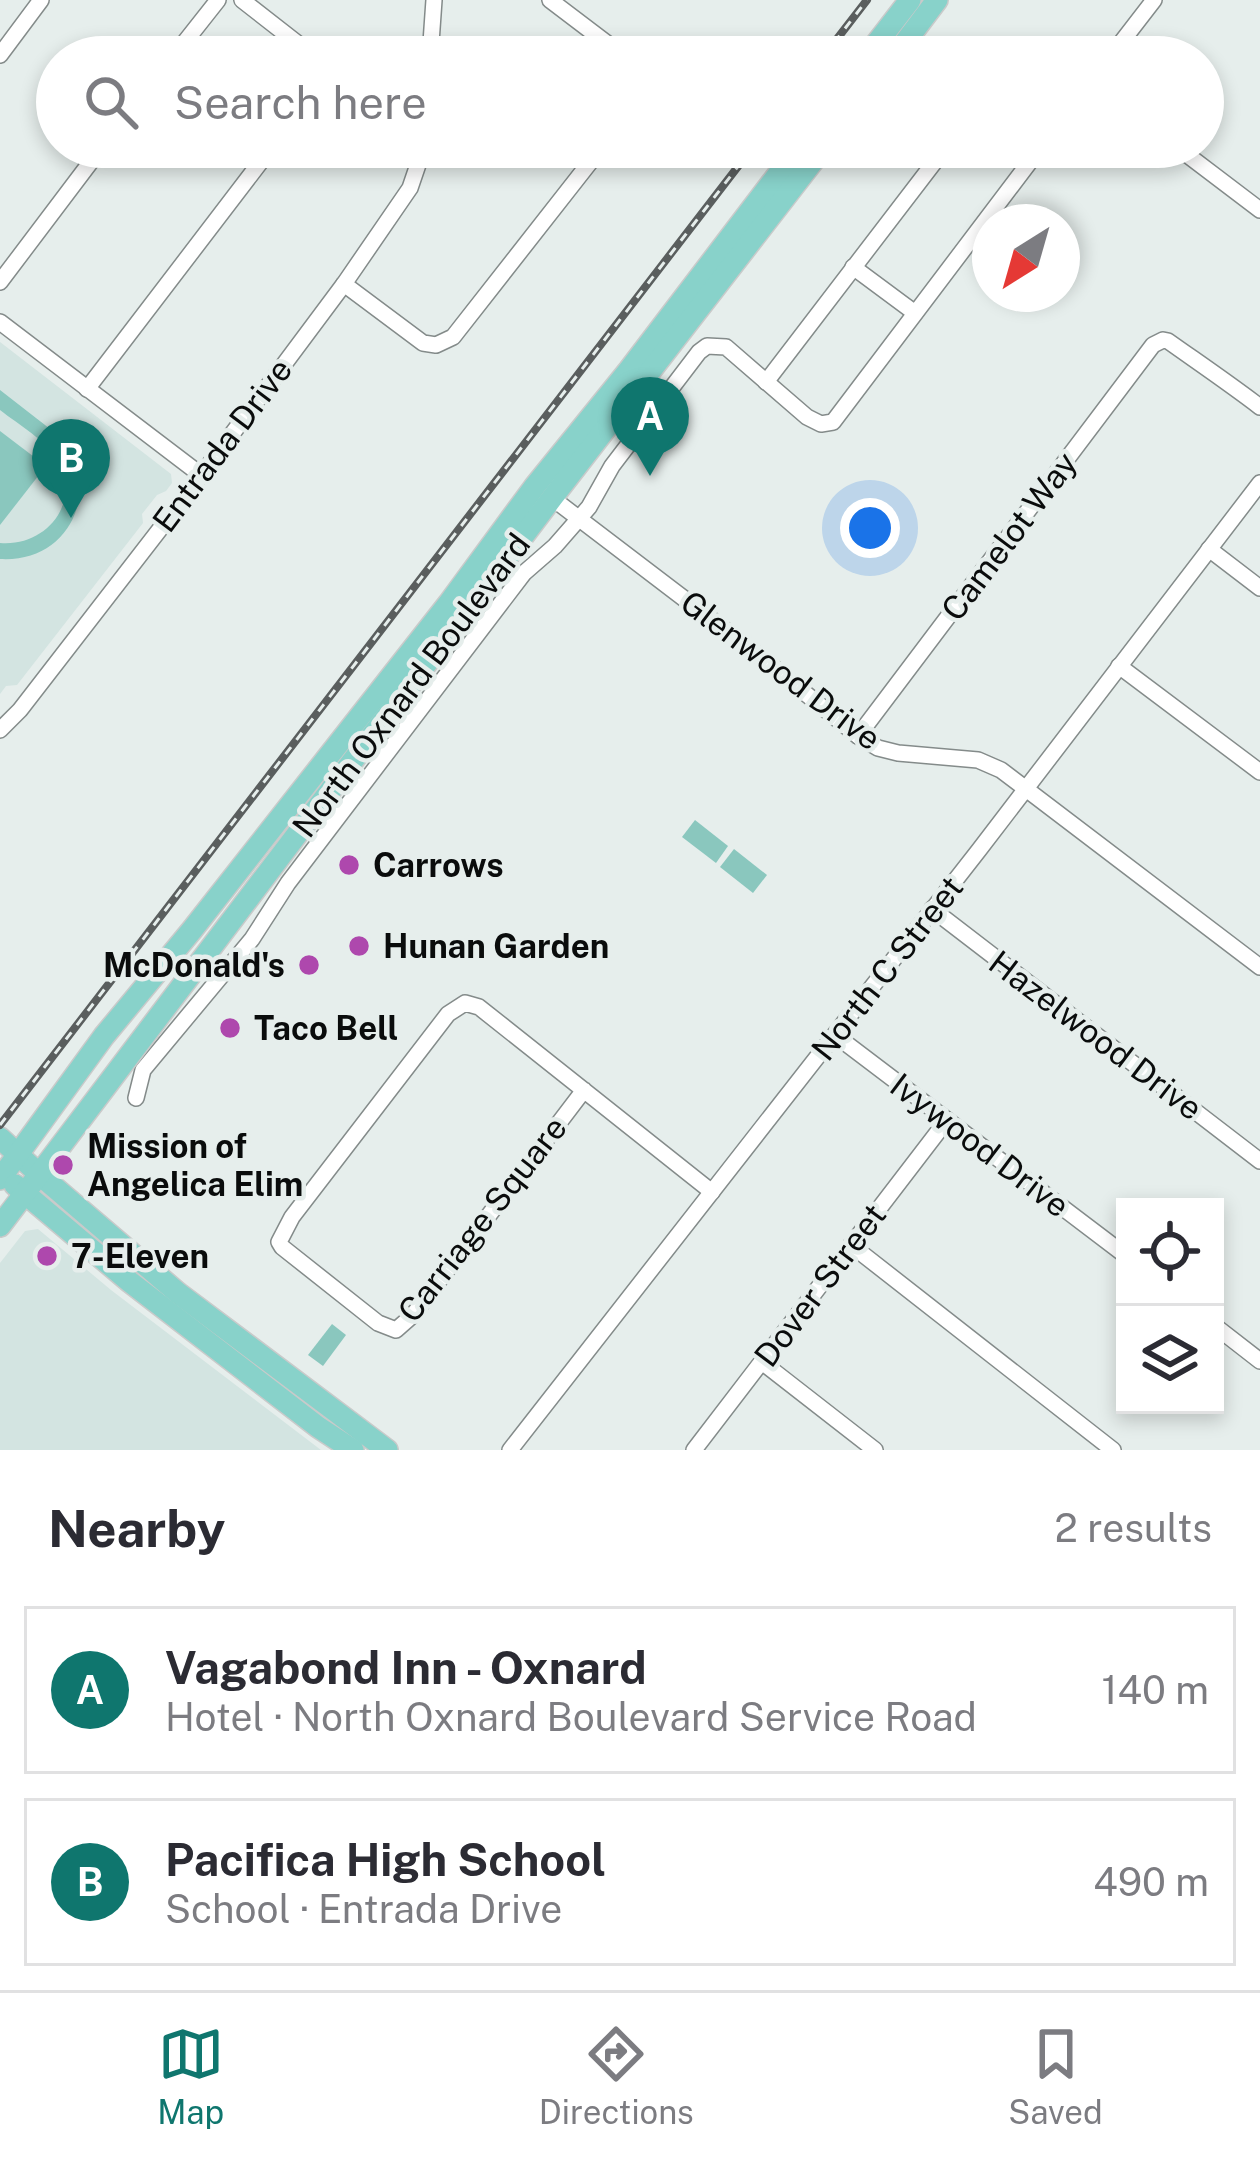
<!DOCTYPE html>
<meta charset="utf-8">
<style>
body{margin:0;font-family:"Public Sans",sans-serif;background:#f2f2f3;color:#2b2b33}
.controls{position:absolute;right:36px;bottom:36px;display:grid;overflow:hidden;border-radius:0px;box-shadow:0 6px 18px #0003}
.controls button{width:108px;height:108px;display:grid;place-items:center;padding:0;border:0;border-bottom:3px solid #e1e1e2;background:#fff;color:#2b2b33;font:60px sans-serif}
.compass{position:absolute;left:972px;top:204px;width:108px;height:108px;border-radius:50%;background:#fff;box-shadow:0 6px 18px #0003;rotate:217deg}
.you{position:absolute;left:870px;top:528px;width:42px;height:42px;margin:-30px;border:9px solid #fff;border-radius:50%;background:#1a73e8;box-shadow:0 0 0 18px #1a73e833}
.badge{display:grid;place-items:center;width:78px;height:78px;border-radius:50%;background:#0f766e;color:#fff;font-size:39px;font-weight:700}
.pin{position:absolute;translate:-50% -99px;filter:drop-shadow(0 3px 6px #0008)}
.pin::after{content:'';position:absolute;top:63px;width:42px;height:36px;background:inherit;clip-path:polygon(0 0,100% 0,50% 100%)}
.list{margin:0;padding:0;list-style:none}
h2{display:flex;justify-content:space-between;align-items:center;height:156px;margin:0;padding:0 48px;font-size:51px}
h2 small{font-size:39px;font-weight:400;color:#7c7c81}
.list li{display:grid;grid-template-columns:78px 1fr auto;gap:36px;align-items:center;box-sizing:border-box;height:168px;margin:0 24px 24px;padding:0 24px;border:3px solid #e1e1e2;border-radius:0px}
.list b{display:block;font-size:45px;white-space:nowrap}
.list p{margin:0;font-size:39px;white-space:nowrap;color:#7c7c81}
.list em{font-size:39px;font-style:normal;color:#7c7c81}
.icon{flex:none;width:66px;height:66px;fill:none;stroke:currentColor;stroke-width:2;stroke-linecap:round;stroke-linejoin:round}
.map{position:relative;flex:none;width:1260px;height:1450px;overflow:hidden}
.search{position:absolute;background:#fff;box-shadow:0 6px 18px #0003;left:36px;right:36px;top:36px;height:132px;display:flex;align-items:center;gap:30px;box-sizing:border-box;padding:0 42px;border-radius:66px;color:#7c7c81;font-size:45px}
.sheet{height:540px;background:#fff}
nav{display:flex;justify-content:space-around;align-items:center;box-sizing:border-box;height:168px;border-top:3px solid #e1e1e2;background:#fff;font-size:33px;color:#7c7c81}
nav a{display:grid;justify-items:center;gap:6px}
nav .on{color:#0f766e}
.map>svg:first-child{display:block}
.built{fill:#d3e4e1}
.grass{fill:#8ac7be}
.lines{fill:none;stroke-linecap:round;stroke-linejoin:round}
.minor-casing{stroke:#848b8a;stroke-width:18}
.major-casing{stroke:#c9caca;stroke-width:24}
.minor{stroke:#fff;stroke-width:15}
.major{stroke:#88d2ca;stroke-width:21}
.rail-casing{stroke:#5a5e5e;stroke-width:8}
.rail{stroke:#e6eeec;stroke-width:3;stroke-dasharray:9;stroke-linecap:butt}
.poi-dot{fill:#ae48ad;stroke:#e6eeec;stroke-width:4.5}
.labels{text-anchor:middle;stroke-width:9;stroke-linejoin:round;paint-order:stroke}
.street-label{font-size:33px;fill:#0a0c0c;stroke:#e6eeec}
.poi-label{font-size:33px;font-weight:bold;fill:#0a0c0c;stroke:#e6eeec;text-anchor:start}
</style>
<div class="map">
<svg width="1260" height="1450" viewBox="0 0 1260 1450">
<rect width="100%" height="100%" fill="#e6eeec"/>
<!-- built -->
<g class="built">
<path d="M0,342l171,132 1,9 -6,8 -9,4 -15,19 1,9 -126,162 -11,1 -6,8z"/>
<path d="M38,1229l73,61 210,160h-321v-187l25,-32z"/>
</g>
<!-- grass -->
<g class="grass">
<path d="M0,390l90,70 -10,13c5,50 -28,89 -80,86v-16c45,4 82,-39 58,-82 -12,-21 -39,-36 -58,-51z"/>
<path d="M0,431l46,35 -46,59z"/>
<path d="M695,820l33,26 -12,17 -34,-26z"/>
<path d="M734,849l33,26 -14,18 -33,-26z"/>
<path d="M332,1324l14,11 -23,31 -15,-11z"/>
</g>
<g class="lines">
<defs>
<g id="minor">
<path d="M242,0l73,57"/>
<path d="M550,0l75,57"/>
<path d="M0,55l41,-55"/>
<path d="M173,57l45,-57"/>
<path d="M430,57l4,-57"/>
<path d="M1110,57l44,-57"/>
<path d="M1177,147l83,63"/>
<path d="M853,267l62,46"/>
<path d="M0,282l102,-135"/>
<path d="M344,284l79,59 13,2 17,-8 149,-190"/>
<path d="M0,322l201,153"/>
<path d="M766,382l180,-235"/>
<path d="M87,389l185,-242"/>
<path d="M552,498l206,157 100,81 20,12 20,5 80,7 23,10 259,197"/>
<path d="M1209,549l51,39"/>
<path d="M1119,666l141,106"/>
<path d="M0,730l20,-20 171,-221 153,-205 66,-96 14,-41"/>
<path d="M858,736l295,-391 10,-5 5,1c31,22 62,43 92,66"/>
<path d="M932,909l328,252"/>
<path d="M835,1035l290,220"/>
<path d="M584,1090l-171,225 -17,15 -18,-7 -96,-76 -3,-5 13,-25 156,-203 17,-11 14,4 233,185"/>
<path d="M136,1098l7,-28 109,-131 36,-56 236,-310 31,-27 34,-39 23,-41 87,-114 8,-6 19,1 81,70 14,7 12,-2 208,-275"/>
<path d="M851,1245l262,205"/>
<path d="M1215,1326l45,35"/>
<path d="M762,1362l113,88"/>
<path d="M510,1450l469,-600 281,-367"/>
<path d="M694,1450l253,-330"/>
</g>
<g id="major">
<path d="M866,57l44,-57"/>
<path d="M894,57l43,-57"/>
<path d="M0,1138l40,37 138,118 209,157"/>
<path d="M0,1179l104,-143 88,-106 257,-327 86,-117 94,-116 170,-223"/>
<path d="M15,1185l115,97 188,145 35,23"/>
<path d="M0,1226l552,-728 272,-351"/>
</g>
</defs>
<!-- minor casing -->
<use href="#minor" class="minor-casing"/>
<!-- major casing -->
<use href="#major" class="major-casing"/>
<!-- minor -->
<use href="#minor" class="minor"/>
<!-- major -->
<use href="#major" class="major"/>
<defs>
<g id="rail">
<path d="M823,57l44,-57"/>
<path d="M0,1125l753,-978"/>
</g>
</defs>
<!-- rail casing -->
<use href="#rail" class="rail-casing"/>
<!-- rail -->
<use href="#rail" class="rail"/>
</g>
<!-- markers -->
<g class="poi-dot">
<circle cx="349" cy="865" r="12"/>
<circle cx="359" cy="946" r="12"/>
<circle cx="309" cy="965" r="12"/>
<circle cx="230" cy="1028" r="12"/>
<circle cx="63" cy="1165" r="12"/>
<circle cx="47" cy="1256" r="12"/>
</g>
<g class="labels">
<!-- street labels -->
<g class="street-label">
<text transform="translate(222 445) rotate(-53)" y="12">Entrada Drive</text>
<text transform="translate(1009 536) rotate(-53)" y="12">Camelot Way</text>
<text transform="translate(781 670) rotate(37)" y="12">Glenwood Drive</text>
<text transform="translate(411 685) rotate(-53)" y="12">North Oxnard Boulevard</text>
<text transform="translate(887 968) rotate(-52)" y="12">North C Street</text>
<text transform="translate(1096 1035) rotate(37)" y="12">Hazelwood Drive</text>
<text transform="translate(980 1145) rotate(37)" y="12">Ivywood Drive</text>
<text transform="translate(482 1219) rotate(-52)" y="12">Carriage Square</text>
<text transform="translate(820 1285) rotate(-53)" y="12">Dover Street</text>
</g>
<!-- poi labels -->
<g class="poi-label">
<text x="373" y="877">Carrows</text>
<text x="383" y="958">Hunan Garden</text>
<text x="285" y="977" text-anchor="end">McDonald's</text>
<text x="254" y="1040">Taco Bell</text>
<text x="87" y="1158">Mission of<tspan x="87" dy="38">Angelica Elim</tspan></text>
<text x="71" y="1268">7-Eleven</text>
</g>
</g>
</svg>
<div class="controls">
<button><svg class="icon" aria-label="locate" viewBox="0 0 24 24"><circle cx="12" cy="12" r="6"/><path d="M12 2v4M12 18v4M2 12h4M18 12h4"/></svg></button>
<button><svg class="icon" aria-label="layers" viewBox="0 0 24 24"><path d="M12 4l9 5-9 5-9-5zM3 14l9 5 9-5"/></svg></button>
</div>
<svg class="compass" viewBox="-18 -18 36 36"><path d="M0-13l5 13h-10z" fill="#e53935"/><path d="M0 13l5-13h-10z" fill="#7c7c81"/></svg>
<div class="you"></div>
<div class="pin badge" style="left:650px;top:476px">A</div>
<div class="pin badge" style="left:71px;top:518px">B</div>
<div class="search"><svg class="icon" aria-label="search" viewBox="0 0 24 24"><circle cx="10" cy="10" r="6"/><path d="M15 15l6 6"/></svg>Search here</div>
</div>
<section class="sheet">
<h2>Nearby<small>2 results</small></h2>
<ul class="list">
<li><span class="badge">A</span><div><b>Vagabond Inn - Oxnard</b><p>Hotel · North Oxnard Boulevard Service Road</p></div><em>140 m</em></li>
<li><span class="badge">B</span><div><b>Pacifica High School</b><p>School · Entrada Drive</p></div><em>490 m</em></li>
</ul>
</section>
<nav>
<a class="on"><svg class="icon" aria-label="map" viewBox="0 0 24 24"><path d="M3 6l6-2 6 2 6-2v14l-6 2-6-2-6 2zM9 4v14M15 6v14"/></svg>Map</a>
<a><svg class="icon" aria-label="directions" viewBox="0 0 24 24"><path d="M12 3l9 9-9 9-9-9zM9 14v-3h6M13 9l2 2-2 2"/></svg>Directions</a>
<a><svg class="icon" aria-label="saved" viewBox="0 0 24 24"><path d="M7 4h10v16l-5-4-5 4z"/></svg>Saved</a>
</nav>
